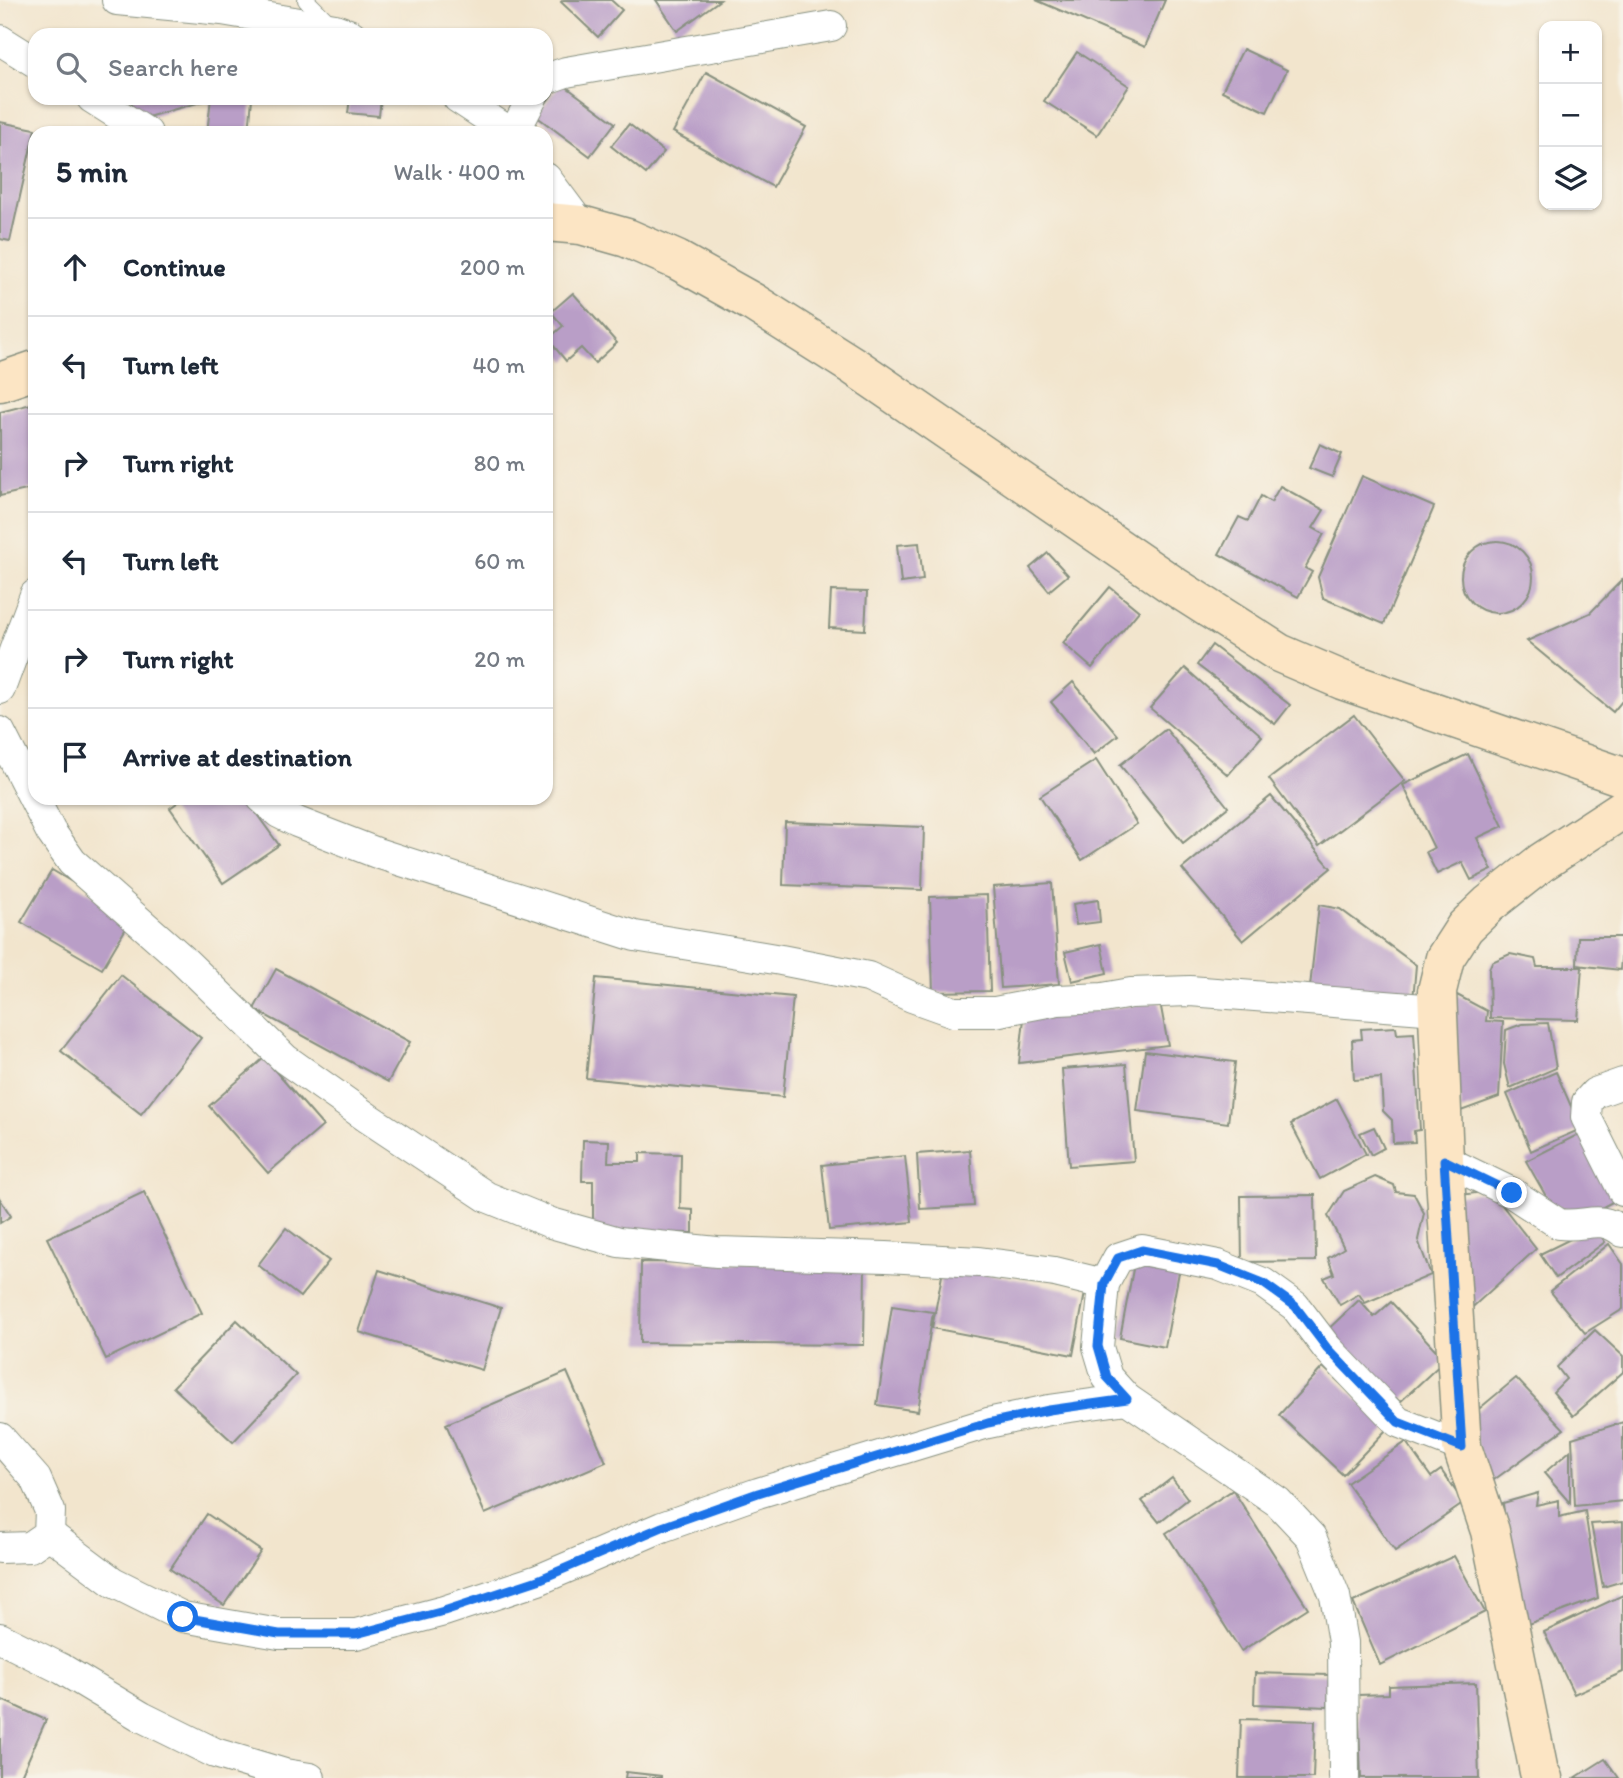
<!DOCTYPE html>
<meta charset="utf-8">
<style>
body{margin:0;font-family:Itim,sans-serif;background:#f2f2f3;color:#1f2937}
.controls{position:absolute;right:21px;top:21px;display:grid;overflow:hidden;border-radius:14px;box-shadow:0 2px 5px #0004}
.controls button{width:63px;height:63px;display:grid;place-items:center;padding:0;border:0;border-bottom:2px solid #e0e1e3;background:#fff;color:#1f2937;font:35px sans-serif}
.stop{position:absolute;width:21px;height:21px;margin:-16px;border:5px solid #1a73e8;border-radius:50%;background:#fff}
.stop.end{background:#1a73e8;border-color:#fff;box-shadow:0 2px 7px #0008}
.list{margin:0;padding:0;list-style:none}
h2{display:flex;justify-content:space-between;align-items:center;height:91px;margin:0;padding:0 28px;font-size:30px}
h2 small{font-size:23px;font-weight:400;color:#747a83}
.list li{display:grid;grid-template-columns:46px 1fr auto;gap:21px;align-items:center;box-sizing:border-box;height:98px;padding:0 28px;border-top:2px solid #e0e1e3}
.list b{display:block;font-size:26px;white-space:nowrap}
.list em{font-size:23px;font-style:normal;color:#747a83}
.icon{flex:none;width:38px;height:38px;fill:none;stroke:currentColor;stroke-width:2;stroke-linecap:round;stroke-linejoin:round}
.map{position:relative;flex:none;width:1623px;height:1778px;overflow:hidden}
.search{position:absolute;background:#fff;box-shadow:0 2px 5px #0004;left:28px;top:28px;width:525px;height:77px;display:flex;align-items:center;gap:18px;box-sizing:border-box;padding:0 24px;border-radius:21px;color:#747a83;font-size:26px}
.panel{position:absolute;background:#fff;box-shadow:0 2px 5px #0004;left:28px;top:126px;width:525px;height:679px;border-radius:21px}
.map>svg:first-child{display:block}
.building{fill:#b99ec7}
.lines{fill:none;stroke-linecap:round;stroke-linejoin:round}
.lane-casing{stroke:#889180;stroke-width:18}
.street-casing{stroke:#889180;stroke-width:32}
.secondary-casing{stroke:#889180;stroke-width:41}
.lane{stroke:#fff;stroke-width:16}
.street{stroke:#fff;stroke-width:30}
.secondary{stroke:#fce5c4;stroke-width:38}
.route{stroke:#1a73e8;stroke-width:9}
</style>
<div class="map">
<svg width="1623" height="1778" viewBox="0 0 1623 1778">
<rect width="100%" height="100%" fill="#f7f3e8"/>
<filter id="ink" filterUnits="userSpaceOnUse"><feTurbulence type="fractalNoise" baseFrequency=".0143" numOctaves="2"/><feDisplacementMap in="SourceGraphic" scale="14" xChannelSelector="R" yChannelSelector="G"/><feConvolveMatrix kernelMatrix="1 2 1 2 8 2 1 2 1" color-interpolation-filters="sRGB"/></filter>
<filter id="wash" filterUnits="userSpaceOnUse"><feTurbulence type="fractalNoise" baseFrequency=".00686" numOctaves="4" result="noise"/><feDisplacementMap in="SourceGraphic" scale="28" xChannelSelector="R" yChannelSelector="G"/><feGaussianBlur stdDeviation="1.57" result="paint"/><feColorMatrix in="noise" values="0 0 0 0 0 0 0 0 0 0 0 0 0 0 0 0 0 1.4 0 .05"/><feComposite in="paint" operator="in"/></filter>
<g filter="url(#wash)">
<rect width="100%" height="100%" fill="#f2e5cd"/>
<g id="blocks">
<!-- building -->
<g class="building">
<path d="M563,0h48l11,10 -24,27 -37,-35z"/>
<path d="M656,0h64l-43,31z"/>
<path d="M1036,0h129l-20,47z"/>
<path d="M1243,49l44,21 -20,42 -45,-21z"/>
<path d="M1077,52l52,34 -32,49 -53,-34z"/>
<path d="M706,72l100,55 -33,60 -100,-55z"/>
<path d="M561,83l54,40 -25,33 -54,-40z"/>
<path d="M130,98h73l1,3 -67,19z"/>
<path d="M211,98h41l-3,35h-42z"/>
<path d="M350,98h31l-2,18 -31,-3z"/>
<path d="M0,122l35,7 -25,112 -10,-2z"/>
<path d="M629,124l35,28 -18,22 -35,-28z"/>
<path d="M573,293l44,50 -22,20 -14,-15 -15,13 -18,-22 15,-13 -12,-14z"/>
<path d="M35,403v85l-35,8v-84z"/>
<path d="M1320,444l22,10 -10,23 -23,-9z"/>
<path d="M1362,476l72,31 -50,117 -61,-26 -5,-21z"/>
<path d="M1280,486l44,24 -11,18 11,6 -19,34 7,4 -14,25 -79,-43 20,-37 9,4 13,-25 10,6z"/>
<circle cx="1497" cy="577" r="36"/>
<path d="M919,543l4,37 -22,3 -4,-38z"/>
<path d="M1048,553l20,22 -19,16 -19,-23z"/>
<path d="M1623,579v121l-10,12 -86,-71 63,-28z"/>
<path d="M1110,587l29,24 -47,57 -29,-25z"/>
<path d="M831,591l36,1 -2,38 -36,-2z"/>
<path d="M1212,645l78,60 -15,19 -78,-59z"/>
<path d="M1185,668l77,68 -34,39 -78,-67z"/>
<path d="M1073,682l45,53 -24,19 -43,-52z"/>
<path d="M1354,715l51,66 -86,65 -50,-67z"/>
<path d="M1166,729l62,78 -45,36 -63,-78z"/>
<path d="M1468,754l35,72 -26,12 15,32 -21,10 -9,-18 -25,12 -11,-22 8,-4 -31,-63z"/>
<path d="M1096,760l41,64 -55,36 -42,-64z"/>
<path d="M1271,796l60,72 -88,73 -61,-72z"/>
<path d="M184,798h61l34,47 -56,38 -53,-75z"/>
<path d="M785,822l139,5 -2,63 -139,-5z"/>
<path d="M52,870l80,48 -30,51 -81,-47z"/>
<path d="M1052,883l7,101 -58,4 -8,-101z"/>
<path d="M987,895l3,96 -57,1 -3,-95z"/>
<path d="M1098,900l2,22 -24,3 -3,-21z"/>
<path d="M1319,905l21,4 76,56 -3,35 -104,-4z"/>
<path d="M1578,937h45l-3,33 -43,-5z"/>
<path d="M1101,944l6,29 -35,8 -7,-29z"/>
<path d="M1510,954l25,5 2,8h45l-4,53 -88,-2 -1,-49 3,-7z"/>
<path d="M276,969l134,73 -22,40 -134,-73z"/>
<path d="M121,975l80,63 -60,76 -80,-63z"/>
<path d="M596,978l197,19 -10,100 -197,-19z"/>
<path d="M1457,995l30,16 -1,10 17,1 -4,75 -38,14 -13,-100z"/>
<path d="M1160,1002l8,43 -149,18 5,-44z"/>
<path d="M1548,1023l8,45 -46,20 -6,-24 2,-34 16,-6z"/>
<path d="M1396,1027l1,7 17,-1 6,97 -6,1 1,11 -22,1 -1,-23 -9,-9 -2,-33 -27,2 -2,-40 10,-1 -1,-10z"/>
<path d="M1145,1051l90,11 -7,61 -91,-12z"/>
<path d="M264,1058l59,68 -55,47 -59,-67z"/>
<path d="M1126,1064l8,97 -65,5 -7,-97z"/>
<path d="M1556,1072l25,57 -50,22 -24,-57z"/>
<path d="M1337,1099l29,55 -46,25 -29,-55z"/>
<path d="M1374,1127l10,21 -13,7 -11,-22z"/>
<path d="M1583,1132l35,67 -32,17 -35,-11 -25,-44z"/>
<path d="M583,1140l26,1 -1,21h32v-9l41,1 -1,55 13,1v23l-100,-1v-51h-11z"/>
<path d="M970,1150l4,56 -54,3 -3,-55z"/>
<path d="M905,1156l7,66 -83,8 -7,-65z"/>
<path d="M1375,1177l19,8 2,7 18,2 10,19 -6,27 13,35 -66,28 -6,-9 -19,11 -16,-27 10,-4 -6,-16 16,-10 -16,-32 16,-25z"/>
<path d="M1491,1191l45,58 -72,66 -12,-119z"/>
<path d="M144,1192l58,121 -96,46 -59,-121z"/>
<path d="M1315,1195l1,66 -74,1 -1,-66z"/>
<path d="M0,1199l11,17 -11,7z"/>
<path d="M1595,1227l10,15 -49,36 -16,-24z"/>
<path d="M286,1228l43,33 -29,36 -42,-32z"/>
<path d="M1609,1244l14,20v45l-38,24 -35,-42z"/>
<path d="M641,1262l224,2 -1,81 -224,-2z"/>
<path d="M1134,1264l45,8 -14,75 -45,-9z"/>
<path d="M944,1265l141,28 -12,62 -141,-27z"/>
<path d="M379,1270l122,38 -19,62 -123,-38z"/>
<path d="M1359,1300l15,17 17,-15 54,58 -45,42 -5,-5 -8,7 -65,-69z"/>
<path d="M892,1306l41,6 -15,99 -41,-6z"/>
<path d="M237,1320l59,55 -63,67 -60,-55z"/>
<path d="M1595,1330l28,26v16l-50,44 -20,-24 13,-13 -9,-12z"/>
<path d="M1323,1367l65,61 -45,47 -64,-60z"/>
<path d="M567,1372l39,90 -121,52 -39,-90z"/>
<path d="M1516,1378l48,51 -73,53 -23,-64z"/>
<path d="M1623,1422v79l-48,5 -3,-68z"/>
<path d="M1406,1442l25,35 10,-7 23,33 -69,48 -48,-68z"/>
<path d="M1570,1451v52l-26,-30z"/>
<path d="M1172,1478l16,21 -29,23 -17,-21z"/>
<path d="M1233,1490l75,118 -67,43 -75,-118z"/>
<path d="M1538,1493l-2,12 23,-5v17l26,-6 13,87 -70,26 -17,-52 -8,-69z"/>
<path d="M207,1514l54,37 -37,54 -54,-36z"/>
<path d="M1623,1522v59l-20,6 -12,-63z"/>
<path d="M1454,1556l31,56 -105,53 -27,-63z"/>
<path d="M1623,1595v77l-49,22 -30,-62z"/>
<path d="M1255,1673l74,2 -1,32 -74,-3z"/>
<path d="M1476,1683l3,95h-118l-3,-83 31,-1v-8z"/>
<path d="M0,1699l46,21 -26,58h-20z"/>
<path d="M1241,1719l74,2 -2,57h-74z"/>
<path d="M1605,1759l14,19h-44z"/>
<path d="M626,1772l35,4v2h-36z"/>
</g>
</g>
</g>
<g filter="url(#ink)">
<use href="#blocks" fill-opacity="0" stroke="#889180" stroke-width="2"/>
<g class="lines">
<defs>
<path id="lane" d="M306,0l25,25"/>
<g id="street">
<path d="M117,0l105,10 113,19 16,6"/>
<path d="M0,40l35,22"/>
<path d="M546,79l20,-7 265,-46"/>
<path d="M92,98l55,35"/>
<path d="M458,98l53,35"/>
<path d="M514,133l18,-35"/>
<path d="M546,178l35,47"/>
<path d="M0,689l35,-94"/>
<path d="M0,732l51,100 21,30 109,96 104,101 83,59 119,79 64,26 68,19 98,10 169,5 93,5 76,10 49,12"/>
<path d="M262,798l17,15 18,9 80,31 258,83 146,24 87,17 44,20 42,15h41l63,-12 45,-2 28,-5 59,-2 247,19"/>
<path d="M1623,1083l-28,10 -8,9 -1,15 37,74"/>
<path d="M1444,1160l68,33 47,31c27,4 39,-11 64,8"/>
<path d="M0,1438l36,41 14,32 -1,23 -19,13 -30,1"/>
<path d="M49,1534l64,48 70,35 96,17h77l88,-23 94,-31 124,-53 96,-34 230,-70 61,-13 78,-11"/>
<path d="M0,1638l62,31 80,48 73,36 70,21 25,4"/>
<path d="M1344,1778l-1,-136 -8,-46 -24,-59 -33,-35 -151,-103 -20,-22 -9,-30 6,-63 14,-26 24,-8 76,15 45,18 32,23 32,42 71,74 64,25"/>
</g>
<g id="secondary">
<path d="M546,222l35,3 46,13 50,22 77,43 101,64 319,219 105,67 63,27 281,97"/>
<path d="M0,382l35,-12"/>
<path d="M1543,1778l-4,-6 -49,-241 -28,-84 -18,-287 -7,-169 8,-33 20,-31 24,-23 53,-42 81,-53"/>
</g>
</defs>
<!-- lane casing -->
<use href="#lane" class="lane-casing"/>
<!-- street casing -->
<use href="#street" class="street-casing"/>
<!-- secondary casing -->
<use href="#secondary" class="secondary-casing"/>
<!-- lane -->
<use href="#lane" class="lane"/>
<!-- street -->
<use href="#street" class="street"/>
<!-- secondary -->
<use href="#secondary" class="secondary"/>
</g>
</g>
<g class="lines" filter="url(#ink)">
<!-- route -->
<path class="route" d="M183,1617l96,17h77l88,-23 94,-31 124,-53 96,-34 230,-70 61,-13 78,-11 -20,-22 -9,-31 6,-62 14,-26 24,-8 76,15 45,18 32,23 32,42 71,74 64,25 -18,-287 68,33"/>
</g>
</svg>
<div class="controls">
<button>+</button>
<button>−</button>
<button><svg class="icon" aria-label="layers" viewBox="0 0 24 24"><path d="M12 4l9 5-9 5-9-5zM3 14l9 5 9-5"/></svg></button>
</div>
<div class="stop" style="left:183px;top:1617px"></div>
<div class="stop end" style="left:1512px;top:1193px"></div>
<div class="search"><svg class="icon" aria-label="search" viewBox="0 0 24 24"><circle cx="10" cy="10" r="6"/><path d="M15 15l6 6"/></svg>Search here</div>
<section class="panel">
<h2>5 min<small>Walk · 400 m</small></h2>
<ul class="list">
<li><svg class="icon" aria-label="ahead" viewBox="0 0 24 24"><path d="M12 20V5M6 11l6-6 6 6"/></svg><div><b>Continue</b></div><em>200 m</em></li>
<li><svg class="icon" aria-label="left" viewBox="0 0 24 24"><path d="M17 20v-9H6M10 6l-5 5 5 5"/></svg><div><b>Turn left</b></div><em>40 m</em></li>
<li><svg class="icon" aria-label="right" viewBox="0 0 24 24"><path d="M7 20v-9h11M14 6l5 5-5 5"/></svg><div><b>Turn right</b></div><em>80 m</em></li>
<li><svg class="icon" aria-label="left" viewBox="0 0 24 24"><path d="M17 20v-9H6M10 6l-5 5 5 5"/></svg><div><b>Turn left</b></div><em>60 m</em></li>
<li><svg class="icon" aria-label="right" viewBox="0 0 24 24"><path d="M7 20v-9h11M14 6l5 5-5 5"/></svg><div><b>Turn right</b></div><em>20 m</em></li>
<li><svg class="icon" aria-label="arrive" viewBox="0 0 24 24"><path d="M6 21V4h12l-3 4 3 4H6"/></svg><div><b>Arrive at destination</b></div></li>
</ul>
</section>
</div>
